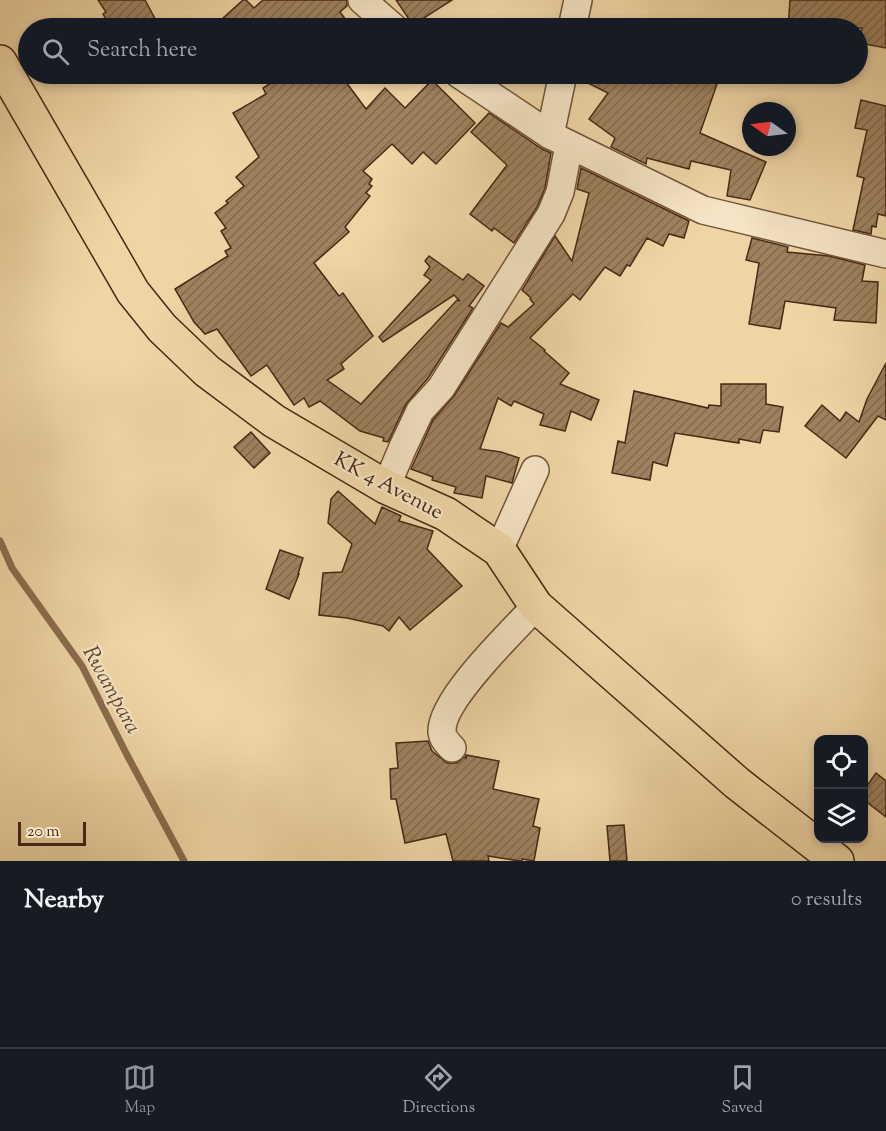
<!DOCTYPE html>
<style>
body{margin:0;font-family:"Sorts Mill Goudy",serif;background:#20242c;color:#f1f3f6}
.controls{position:absolute;right:18px;bottom:18px;display:grid;overflow:hidden;border-radius:12px;box-shadow:0 3px 9px #0003}
.controls button{width:54px;height:54px;display:grid;place-items:center;padding:0;border:0;border-bottom:2px solid #363941;background:#171b24;color:#f1f3f6;font:30px sans-serif}
.compass{position:absolute;left:742px;top:102px;width:54px;height:54px;border-radius:50%;background:#171b24;box-shadow:0 3px 9px #0003;rotate:284deg}
.scale{position:absolute;left:18px;bottom:15px;width:68px;box-sizing:border-box;padding-left:6px;border:3px solid #472915;border-top:0;font-size:16px;line-height:21px;white-space:nowrap;color:#472915;-webkit-text-stroke:4px #f5e4c5;paint-order:stroke}
.list{margin:0;padding:0;list-style:none}
h2{display:flex;justify-content:space-between;align-items:center;height:78px;margin:0;padding:0 24px;font-size:26px}
h2 small{font-size:20px;font-weight:400;color:#9ea1a6}
.icon{flex:none;width:33px;height:33px;fill:none;stroke:currentColor;stroke-width:2;stroke-linecap:round;stroke-linejoin:round}
.map{position:relative;flex:none;width:886px;height:861px;overflow:hidden}
.search{position:absolute;background:#171b24;box-shadow:0 3px 9px #0003;left:18px;right:18px;top:18px;height:66px;display:flex;align-items:center;gap:15px;box-sizing:border-box;padding:0 21px;border-radius:33px;color:#9ea1a6;font-size:22px}
.sheet{height:186px;background:#171b24}
nav{display:flex;justify-content:space-around;align-items:center;box-sizing:border-box;height:84px;border-top:2px solid #363941;background:#171b24;font-size:16px;color:#9ea1a6}
nav a{display:grid;justify-items:center;gap:3px}
nav .on{color:#8c9099}
.map>svg:first-child{display:block}
.lines{fill:none;stroke-linecap:round;stroke-linejoin:round}
.stream{stroke:#8a6d4f;stroke-width:7}
.building{fill:url(#building-hatch);stroke:#472915;stroke-width:1.5}
.minor-casing{stroke:#715439;stroke-width:30}
.major-casing{stroke:#472915;stroke-width:36}
.minor{stroke:#f5e4c5;stroke-width:27}
.major{stroke:#efd5a6;stroke-width:33}
.labels{text-anchor:middle;stroke-width:4.5;stroke-linejoin:round;paint-order:stroke}
.street-label{font-size:21px;fill:#472915;stroke:#f5e4c5}
.water-label{font-size:22px;font-style:italic;fill:#63462d;stroke:#f5e4c5}
</style>
<div class="map">
<svg width="886" height="861" viewBox="0 0 886 861">
<defs>
<pattern id="building-hatch" width="6" height="6" patternUnits="userSpaceOnUse" patternTransform="scale(1.5)"><rect width="6" height="6" fill="#9e8260"/><path d="M-1 1l2-2M0 6l6-6M5 7l2-2" fill="none" stroke="#836a4e"/></pattern>
</defs>
<rect width="100%" height="100%" fill="#efd5a6"/>
<filter id="stains"><feTurbulence type="fractalNoise" baseFrequency=".00333" numOctaves="4"/><feColorMatrix values="0 0 0 0 .2 0 0 0 0 .09 0 0 0 0 .02 0 0 0 .5 -.17"/></filter>
<radialGradient id="worn" r=".72"><stop offset=".6" stop-color="#630" stop-opacity="0"/><stop offset="1" stop-color="#630" stop-opacity=".3"/></radialGradient>
<g class="lines">
<!-- stream -->
<path class="stream" d="M0,541l12,27 70,98 45,89 57,106"/>
</g>
<!-- building -->
<g class="building">
<path d="M98,0h47l15,28h-49l-8,-14 3,-2z"/>
<path d="M243,0h3l8,8 9,-8h84v6l-7,6 12,16h-140z"/>
<path d="M396,0h56l-39,25z"/>
<path d="M790,0h96v48l-27,-5 3,-15h-74z"/>
<path d="M296,74h44l26,35 19,-21 20,20 27,-28 43,43 -39,41 -13,-12 -11,12 -20,-20 -29,27 9,8 -3,5 3,2 -6,7 4,3 -25,31 4,5 -35,31 25,33 4,-3 30,43 -32,28 3,5 -17,11 34,24 96,-104 3,1 -6,-6 -71,47 -4,-5 52,-57 -7,-5 6,-8 -5,-6 4,-5 34,24 5,-6 16,12 -15,20 4,2 -45,70 -22,26 -18,38 -5,-1 1,-3 -24,-7 -40,-30 -11,6 -5,-9 -10,7 -27,-40 -16,11 -34,-47 -12,5 -11,-12 -19,-33 53,-33 -3,-5 6,-3 -10,-17 5,-3 -11,-15 13,-10 -2,-2 18,-15 -8,-9 23,-20 -26,-44 33,-19 -3,-6 17,-11 3,6z"/>
<path d="M578,74h133l-2,7 8,3 -17,49 66,29 -16,38 -23,-4 4,-26 -40,-9 -2,8 -42,-11 -1,6 -35,-17 4,-9 -26,-19 19,-26 -30,-15z"/>
<path d="M861,100l25,6v110l-8,-2 -2,13 -4,-1 -1,8 -18,-4 11,-52 -7,-2 10,-46 -12,-2z"/>
<path d="M489,113l53,36 9,4 -6,35 -8,19 -23,36 -20,-15 -2,3 -22,-17 37,-49 -36,-33z"/>
<path d="M581,168l108,53 -5,17 -15,-4 -6,12 -16,-8 -17,28 -3,-1 -7,11 -15,-9 -25,33 -7,-6 -43,44 15,12 -1,1 25,22 -9,11 39,16 -8,20 -20,-9 -6,20 -25,-6 4,-11 -30,-13 -3,5 -13,-8 -18,51 21,3 18,6 -7,25 -26,-7 -4,22 -28,-5 2,-6 -24,-7 1,-3 -22,-8 22,-49 21,-24 47,-73 7,4 26,-23 -4,-5 1,-1 -9,-8 33,-54 17,25 17,-68 -12,-4z"/>
<path d="M752,238l36,9 -1,5 42,4 36,9 -3,16 16,1 -2,41 -42,-3 2,-12 -51,-7 -5,28 -31,-5 10,-61 -13,-3z"/>
<path d="M886,363v57l-8,-4 -32,42 -41,-32 17,-21 18,16 6,-9 13,10 8,-23z"/>
<path d="M721,384h45v20l17,3 -4,25 -16,-2 -3,13 -21,-4v4l-64,-10 -8,33 -14,-4 -3,18 -38,-7 6,-32 7,2 9,-52 74,17 1,-3 12,1z"/>
<path d="M251,432l19,21 -16,15 -20,-21z"/>
<path d="M338,491l37,33 7,-17 19,9 -2,5 34,10 -6,18 35,37 -52,44 -11,-13 -10,14 -6,-5 -36,-8 -28,-3 4,-42 19,-1 10,-28 -24,-21 3,-24z"/>
<path d="M280,550l23,8 -5,16h1l-10,25 -23,-10z"/>
<path d="M428,741l4,10 15,12h10l7,-6 2,1v-3l33,6 -6,28 46,10 -6,27 7,2 -6,33 -12,-2v2h-2l-32,-5 1,5h-36l-7,-27 -41,9 -9,-44h-5l-1,-30 8,-1 -2,-25z"/>
<path d="M876,773l10,8v36l-22,-17v-10z"/>
<path d="M624,825l3,36h-17l-3,-35z"/>
</g>
<g class="lines">
<defs>
<g id="minor">
<path d="M362,0l32,28"/>
<path d="M572,28l6,-28"/>
<path d="M459,74l91,61 153,75 183,44"/>
<path d="M550,135l13,-61"/>
<path d="M386,487l17,-40 17,-36 21,-23 110,-174 9,-22 9,-47"/>
<path d="M499,550l36,-80"/>
<path d="M452,748c-5,-5 -9,-9 -10,-16 -2,-32 72,-102 94,-126"/>
</g>
<path id="major" d="M0,62l133,230 29,36 45,43 67,50 112,66 60,27 53,36 37,56 201,177 100,78"/>
</defs>
<!-- minor casing -->
<use href="#minor" class="minor-casing"/>
<!-- major casing -->
<use href="#major" class="major-casing"/>
<!-- minor -->
<use href="#minor" class="minor"/>
<!-- major -->
<use href="#major" class="major"/>
</g>
<g class="labels">
<!-- street labels -->
<g class="street-label">
<text transform="translate(389 485) rotate(28)" y="7">KK 4 Avenue</text>
</g>
<!-- water labels -->
<g class="water-label">
<text transform="translate(113 689) rotate(61)" y="8">Rwampara</text>
</g>
</g>
<rect width="100%" height="100%" filter="url(#stains)"/>
<rect width="100%" height="100%" fill="url(#worn)"/>
</svg>
<div class="controls">
<button><svg class="icon" aria-label="locate" viewBox="0 0 24 24"><circle cx="12" cy="12" r="6"/><path d="M12 2v4M12 18v4M2 12h4M18 12h4"/></svg></button>
<button><svg class="icon" aria-label="layers" viewBox="0 0 24 24"><path d="M12 4l9 5-9 5-9-5zM3 14l9 5 9-5"/></svg></button>
</div>
<svg class="compass" viewBox="-18 -18 36 36"><path d="M0-13l5 13h-10z" fill="#e53935"/><path d="M0 13l5-13h-10z" fill="#9ea1a6"/></svg>
<div class="scale">20 m</div>
<div class="search"><svg class="icon" aria-label="search" viewBox="0 0 24 24"><circle cx="10" cy="10" r="6"/><path d="M15 15l6 6"/></svg>Search here</div>
</div>
<section class="sheet">
<h2>Nearby<small>0 results</small></h2>
<ul class="list">
</ul>
</section>
<nav>
<a class="on"><svg class="icon" aria-label="map" viewBox="0 0 24 24"><path d="M3 6l6-2 6 2 6-2v14l-6 2-6-2-6 2zM9 4v14M15 6v14"/></svg>Map</a>
<a><svg class="icon" aria-label="directions" viewBox="0 0 24 24"><path d="M12 3l9 9-9 9-9-9zM9 14v-3h6M13 9l2 2-2 2"/></svg>Directions</a>
<a><svg class="icon" aria-label="saved" viewBox="0 0 24 24"><path d="M7 4h10v16l-5-4-5 4z"/></svg>Saved</a>
</nav>
